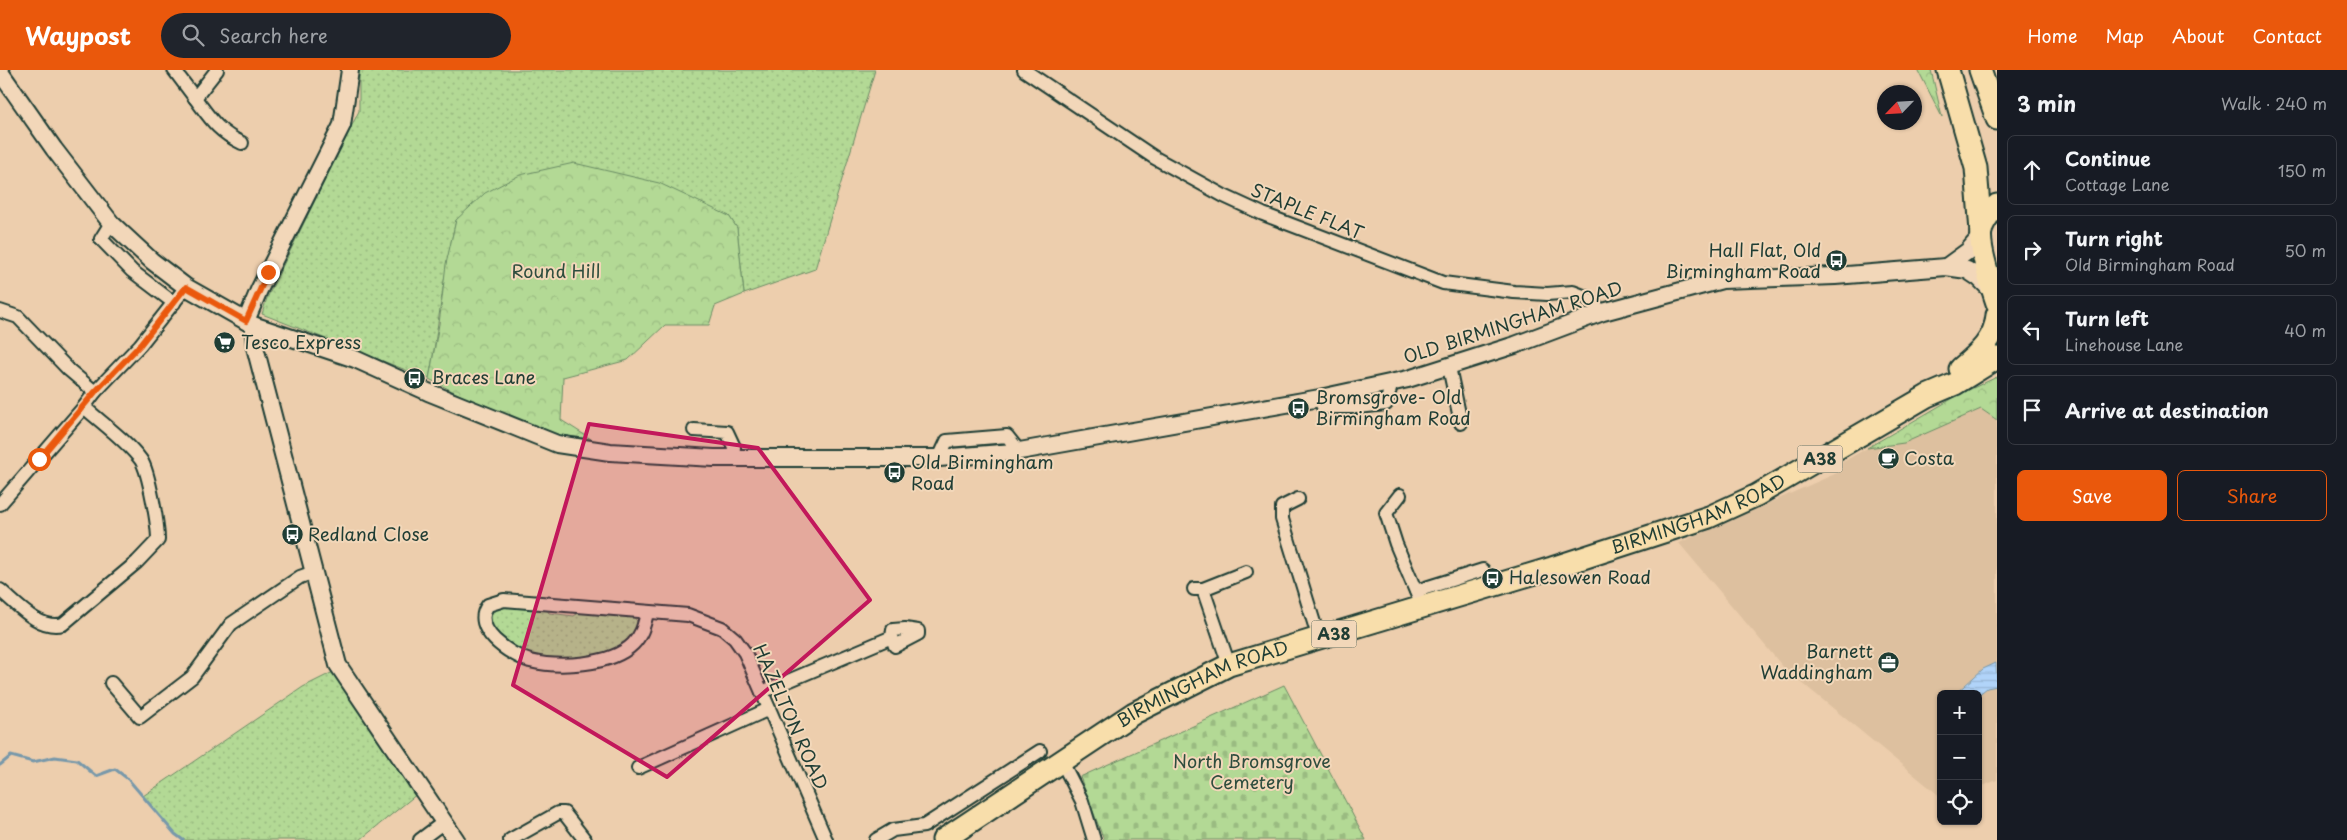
<!DOCTYPE html>
<meta charset="utf-8">
<style>
body{margin:0;font-family:"Playpen Sans",sans-serif;background:#20242c;color:#f1f3f6}
.controls{position:absolute;right:15px;bottom:15px;display:grid;overflow:hidden;border-radius:8px;box-shadow:0 1px 4px #0004}
.controls button{width:45px;height:45px;display:grid;place-items:center;padding:0;border:0;border-bottom:1px solid #363941;background:#171b24;color:#f1f3f6;font:25px sans-serif}
.compass{position:absolute;left:1877px;top:15px;width:45px;height:45px;border-radius:50%;background:#171b24;box-shadow:0 1px 4px #0004;rotate:245deg}
.stop{position:absolute;width:15px;height:15px;margin:-11px;border:4px solid #ea580c;border-radius:50%;background:#fff}
.stop.end{background:#ea580c;border-color:#fff;box-shadow:0 1px 5px #0008}
.list{margin:0;padding:0;list-style:none}
h2{display:flex;justify-content:space-between;align-items:center;height:65px;margin:0;padding:0 20px;font-size:21px}
h2 small{font-size:16px;font-weight:400;color:#9ea1a6}
.list li{display:grid;grid-template-columns:32px 1fr auto;gap:15px;align-items:center;box-sizing:border-box;height:70px;margin:0 10px 10px;padding:0 10px;border:1px solid #363941;border-radius:8px}
.list b{display:block;font-size:19px;white-space:nowrap}
.list p{margin:0;font-size:16px;white-space:nowrap;color:#9ea1a6}
.list em{font-size:16px;font-style:normal;color:#9ea1a6}
.actions{display:flex;gap:10px;padding:15px 20px}
.actions a{flex:1;padding:11px 0;border:1px solid #ea580c;border-radius:8px;text-align:center;font-size:18px;color:#ea580c}
.actions .main{background:#ea580c;color:#fff}
.icon{flex:none;width:28px;height:28px;fill:none;stroke:currentColor;stroke-width:2;stroke-linecap:round;stroke-linejoin:round}
.map{position:relative;flex:none;width:1997px;height:770px;overflow:hidden}
header{display:flex;align-items:center;gap:30px;box-sizing:border-box;height:70px;padding:0 25px;background:#ea580c;color:#fff}
header strong{font-size:24px}
nav{display:flex;gap:28px;margin-inline-start:auto;font-size:18px}
.search{width:350px;height:45px;background:#20242c;display:flex;align-items:center;gap:12px;box-sizing:border-box;padding:0 18px;border-radius:28px;color:#9ea1a6;font-size:19px}
main{display:flex}
aside{flex:1;background:#171b24}
.map>svg:first-child{display:block}
.built{fill:#ddc09f}
.green{fill:url(#green-dots);stroke:#698b64}
.forest{fill:url(#forest-crowns);stroke:#698b64}
.cemetery{fill:url(#cemetery-stones);stroke:#698b64}
.water{fill:url(#water-rules);stroke:#7798aa}
.lines{fill:none;stroke-linecap:round;stroke-linejoin:round}
.stream{stroke:#7798aa;stroke-width:3}
.street-casing{stroke:#1f3d34;stroke-width:16}
.secondary-casing{stroke:#1f3d34;stroke-width:20}
.highway-casing{stroke:#1f3d34;stroke-width:25}
.street{stroke:#f2d7b9;stroke-width:12}
.secondary{stroke:#f2d7b9;stroke-width:16}
.highway{stroke:#f8deab;stroke-width:21}
.route{stroke:#ea580c;stroke-width:6}
.marked{fill:#c2185b;fill-opacity:0.2;stroke:#c2185b;stroke-width:4;stroke-linejoin:round}
.labels{text-anchor:middle;stroke-width:4;stroke-linejoin:round;paint-order:stroke}
.shield{fill:#f2d7b9;stroke:#5e6b5c;stroke-width:1}
.shield-label{font-size:16px;font-weight:bold;fill:#1f3d34}
.street-label{font-size:18px;fill:#1f3d34;stroke:#f2d7b9}
.poi-label{font-size:18px;fill:#1f3d34;stroke:#f2d7b9;text-anchor:start}
.park-label{font-size:18px;fill:#2e4d3e;stroke:#f2d7b9}
</style>
<header>
<strong>Waypost</strong>
<div class="search"><svg class="icon" aria-label="search" viewBox="0 0 24 24"><circle cx="10" cy="10" r="6"/><path d="M15 15l6 6"/></svg>Search here</div>
<nav><a>Home</a><a>Map</a><a>About</a><a>Contact</a></nav>
</header>
<main>
<div class="map">
<svg width="1997" height="770" viewBox="0 0 1997 770">
<defs>
<pattern id="green-dots" width="8" height="8" patternUnits="userSpaceOnUse" patternTransform="scale(1.25)"><rect width="8" height="8" fill="#b3d995"/><path d="M2 2h.1M6 6h.1" fill="none" stroke="#9abb81" stroke-width="1.8" stroke-linecap="round"/></pattern>
<pattern id="forest-crowns" width="20" height="18" patternUnits="userSpaceOnUse" patternTransform="scale(1.25)"><rect width="20" height="18" fill="#b3d995"/><path d="M2 6a3 3 0 1 1 6 0M12 15a3 3 0 1 1 6 0" fill="none" stroke="#9abb81"/></pattern>
<pattern id="cemetery-stones" width="16" height="16" patternUnits="userSpaceOnUse" patternTransform="scale(1.25)"><rect width="16" height="16" fill="#b3d995"/><path d="M2 7V4a2 2 0 0 1 4 0v3zM10 15v-3a2 2 0 0 1 4 0v3z" fill="#9abb81"/></pattern>
<pattern id="water-rules" width="6" height="5" patternUnits="userSpaceOnUse" patternTransform="scale(1.25)"><rect width="6" height="5" fill="#b1d4f9"/><path d="M0 2.5h6" fill="none" stroke="#98b7d6"/></pattern>
</defs>
<rect width="100%" height="100%" fill="#edcead"/>
<filter id="ink" filterUnits="userSpaceOnUse"><feTurbulence type="fractalNoise" baseFrequency=".02" numOctaves="2"/><feDisplacementMap in="SourceGraphic" scale="10" xChannelSelector="R" yChannelSelector="G"/><feConvolveMatrix kernelMatrix="1 2 1 2 8 2 1 2 1" color-interpolation-filters="sRGB"/></filter>
<g filter="url(#ink)">
<!-- built -->
<path class="built" d="M1962,323l35,27v360l-19,8v-94h-37v103l-157,-129 -105,-125 158,-70 -1,-7z"/>
<!-- green -->
<g class="green">
<path d="M359,0h516l-60,199 -71,25 -7,-66 -8,-12 -11,-4 -262,8c-13,53 -17,106 -27,159l-167,-65 5,-16 92,-187z"/>
<path d="M501,534l45,4 3,5 25,3 6,-4 52,3 5,6 1,9c-3,5 -7,12 -12,16 -12,8 -43,18 -56,12l-41,-2 -40,-29v-15z"/>
<path d="M333,602l84,122 -57,46h-177l-8,-6 -32,-38 160,-109z"/>
</g>
<!-- forest -->
<g class="forest">
<path d="M1918,0h13l11,47z"/>
<path d="M574,93l85,20 70,33 8,12 7,66 -29,12 -6,19h-44l-37,35 -65,17 -2,43 30,19 -41,-5 -45,-16 -76,-39 10,-55 7,-60 10,-44 29,-27 35,-18z"/>
<path d="M1997,307v43l-16,-11 -77,34 -37,5 95,-55z"/>
</g>
<!-- cemetery -->
<path class="cemetery" d="M1284,615l82,155h-262l-24,-63z"/>
<!-- water -->
<path class="water" d="M1996,593l1,23 -10,2 -9,7 -23,-1 28,-25z"/>
<g class="lines">
<!-- stream -->
<path class="stream" d="M0,695l11,-9 22,6 22,-5 22,3 19,16 19,-7 13,10 47,55 8,6"/>
<defs>
<g id="street">
<path d="M174,0l21,28 22,-28"/>
<path d="M1024,0l131,88 69,38 39,18 180,69 71,9 33,2 26,-2 13,5 17,15"/>
<path d="M195,28c15,20 23,34 47,45"/>
<path d="M111,153l-10,16 31,32 42,32"/>
<path d="M0,241l18,6 51,53 26,22"/>
<path d="M1449,297l12,56"/>
<path d="M1320,328l3,9h35l28,-3 6,-22"/>
<path d="M694,360l33,2 7,15 -1,11"/>
<path d="M939,388l8,-17 60,-5 8,10 -1,6"/>
<path d="M1400,425l-14,18 10,31 26,62"/>
<path d="M1298,429l-16,8v12l37,120"/>
<path d="M0,434l84,-97 11,-15 45,-47 46,-58"/>
<path d="M1194,519h9l43,-17"/>
<path d="M1203,519l26,76"/>
<path d="M0,520c16,13 39,41 63,34l74,-62 21,-22c0,-15 -9,-68 -17,-80 -15,-20 -38,-36 -57,-53"/>
<path d="M1416,521l67,-21"/>
<path d="M647,543c-3,12 -5,22 -14,31 -22,22 -75,24 -103,17 -20,-6 -60,-32 -42,-56l16,-5 184,15 34,13 13,11 10,14 81,187"/>
<path d="M111,613l29,34 52,-40 39,-53 69,-47 14,-5"/>
<path d="M762,622l130,-55 1,-7 12,-1 13,2v3l-23,12 -3,-9"/>
<path d="M1062,692l20,39 12,39"/>
<path d="M638,698l131,-59"/>
<path d="M420,770l24,-18"/>
<path d="M510,770l48,-27h6l21,27"/>
<path d="M876,770l17,-10 31,-4 116,-75"/>
</g>
<g id="secondary">
<path d="M0,2l54,77 57,74 41,38 34,26 67,38 102,34 73,33 129,52 53,8 104,6h225l75,-6 306,-54 88,-19 107,-34 88,-33 119,-32 113,-4 111,-9 21,3 12,8 14,14"/>
<path d="M1946,197l22,-16 12,-14"/>
<path d="M246,251l13,-31 83,-165 8,-55"/>
<path d="M253,255l2,22 83,318 118,175"/>
</g>
<g id="highway">
<path d="M1948,0l28,98 5,64"/>
<path d="M1980,0l17,49"/>
<path d="M1997,135c-7,8 -14,16 -16,26 -3,15 11,57 16,72"/>
<path d="M1960,299c18,-15 35,-29 37,-54"/>
<path id="s1" d="M943,770l191,-127 95,-48 323,-97 157,-51 48,-22 170,-99 28,-12 42,-26"/>
</g>
</defs>
<!-- street casing -->
<use href="#street" class="street-casing"/>
<!-- secondary casing -->
<use href="#secondary" class="secondary-casing"/>
<!-- highway casing -->
<use href="#highway" class="highway-casing"/>
<!-- street -->
<use href="#street" class="street"/>
<!-- secondary -->
<use href="#secondary" class="secondary"/>
<!-- highway -->
<use href="#highway" class="highway"/>
</g>
</g>
<g class="lines" filter="url(#ink)">
<!-- route -->
<path class="route" d="M39,389l56,-67 45,-47 46,-58 60,34 22,-49"/>
</g>
<!-- marked area -->
<path class="marked" d="M589,354l169,24 112,152 -203,177 -154,-92z"/>
<!-- icons -->
<defs>
<symbol id="bus-disc" viewBox="-11 -11 22 22"><circle r="9.5" fill="#1f3d34" stroke="#f2d7b9"/><path d="M-5-6H5V4H4V6H2V4H-2V6H-4V4H-5ZM-3.5-4V0h7V-4ZM-3.5 1.2v1.5H-2V1.2ZM2 1.2v1.5H3.5V1.2Z" fill="#fff"/></symbol>
<symbol id="supermarket-disc" viewBox="-11 -11 22 22"><circle r="9.5" fill="#1f3d34" stroke="#f2d7b9"/><path d="M-6-5.5h2.5l.6 2H6L4.5 2H-2.5L-4.4-4H-6ZM-1.5 3.2a1.3 1.3 0 1 0 .1 0ZM3 3.2a1.3 1.3 0 1 0 .1 0Z" fill="#fff"/></symbol>
<symbol id="cafe-disc" viewBox="-11 -11 22 22"><circle r="9.5" fill="#1f3d34" stroke="#f2d7b9"/><path d="M-5.5-4.5H6V0H3Q3 3.5 0 3.5H-2.5Q-5.5 3.5-5.5 0ZM3-3.2v2h1.7v-2ZM-6 4.5H4V6H-6Z" fill="#fff"/></symbol>
<symbol id="office-disc" viewBox="-11 -11 22 22"><circle r="9.5" fill="#1f3d34" stroke="#f2d7b9"/><path d="M-6-3h4V-5.5h4V-3h4V5H-6ZM-1-4.5V-3h2v-1.5ZM-6 0V1H6V0Z" fill="#fff"/></symbol>
</defs>
<g fill-rule="evenodd">
<use href="#bus-disc" x="1824" y="178" width="25" height="25"/>
<use href="#supermarket-disc" x="212" y="260" width="25" height="25"/>
<use href="#bus-disc" x="402" y="296" width="25" height="25"/>
<use href="#bus-disc" x="1286" y="326" width="25" height="25"/>
<use href="#cafe-disc" x="1876" y="376" width="25" height="25"/>
<use href="#bus-disc" x="882" y="390" width="25" height="25"/>
<use href="#bus-disc" x="280" y="452" width="25" height="25"/>
<use href="#bus-disc" x="1480" y="496" width="25" height="25"/>
<use href="#office-disc" x="1876" y="580" width="25" height="25"/>
</g>
<g class="labels">
<!-- shield labels -->
<g class="shield">
<rect x="1797.5" y="375.5" width="45" height="27" rx="4"/>
<rect x="1311.5" y="550.5" width="45" height="27" rx="4"/>
</g>
<g class="shield-label">
<text x="1820" y="395">A38</text>
<text x="1334" y="570">A38</text>
</g>
<!-- street labels -->
<g class="street-label">
<text transform="translate(1307 142) rotate(22)" y="6">STAPLE FLAT</text>
<text transform="translate(1513 253) rotate(-18)" y="6">OLD BIRMINGHAM ROAD</text>
<text dy="6" stroke="none"><textPath href="#s1" startOffset="829">BIRMINGHAM ROAD</textPath></text>
<text dy="6" stroke="none"><textPath href="#s1" startOffset="304">BIRMINGHAM ROAD</textPath></text>
<text transform="translate(790 647) rotate(66)" y="6">HAZELTON ROAD</text>
</g>
<!-- poi labels -->
<g class="poi-label">
<text x="1821" y="187" text-anchor="end">Hall Flat, Old<tspan x="1821" dy="21">Birmingham Road</tspan></text>
<text x="241" y="279">Tesco Express</text>
<text x="431" y="314">Braces Lane</text>
<text x="1315" y="334">Bromsgrove- Old<tspan x="1315" dy="21">Birmingham Road</tspan></text>
<text x="1904" y="395">Costa</text>
<text x="911" y="399">Old Birmingham<tspan x="911" dy="21">Road</tspan></text>
<text x="308" y="471">Redland Close</text>
<text x="1509" y="514">Halesowen Road</text>
<text x="1873" y="588" text-anchor="end">Barnett<tspan x="1873" dy="21">Waddingham</tspan></text>
</g>
<!-- park labels -->
<g class="park-label">
<text x="556" y="208">Round Hill</text>
<text x="1252" y="698">North Bromsgrove<tspan x="1252" dy="21">Cemetery</tspan></text>
</g>
</g>
</svg>
<div class="controls">
<button>+</button>
<button>−</button>
<button><svg class="icon" aria-label="locate" viewBox="0 0 24 24"><circle cx="12" cy="12" r="6"/><path d="M12 2v4M12 18v4M2 12h4M18 12h4"/></svg></button>
</div>
<svg class="compass" viewBox="-18 -18 36 36"><path d="M0-13l5 13h-10z" fill="#e53935"/><path d="M0 13l5-13h-10z" fill="#9ea1a6"/></svg>
<div class="stop" style="left:39px;top:389px"></div>
<div class="stop end" style="left:268px;top:202px"></div>
</div>
<aside>
<h2>3 min<small>Walk · 240 m</small></h2>
<ul class="list">
<li><svg class="icon" aria-label="ahead" viewBox="0 0 24 24"><path d="M12 20V5M6 11l6-6 6 6"/></svg><div><b>Continue</b><p>Cottage Lane</p></div><em>150 m</em></li>
<li><svg class="icon" aria-label="right" viewBox="0 0 24 24"><path d="M7 20v-9h11M14 6l5 5-5 5"/></svg><div><b>Turn right</b><p>Old Birmingham Road</p></div><em>50 m</em></li>
<li><svg class="icon" aria-label="left" viewBox="0 0 24 24"><path d="M17 20v-9H6M10 6l-5 5 5 5"/></svg><div><b>Turn left</b><p>Linehouse Lane</p></div><em>40 m</em></li>
<li><svg class="icon" aria-label="arrive" viewBox="0 0 24 24"><path d="M6 21V4h12l-3 4 3 4H6"/></svg><div><b>Arrive at destination</b></div></li>
</ul>
<div class="actions"><a class="main">Save</a><a>Share</a></div>
</aside>
</main>
